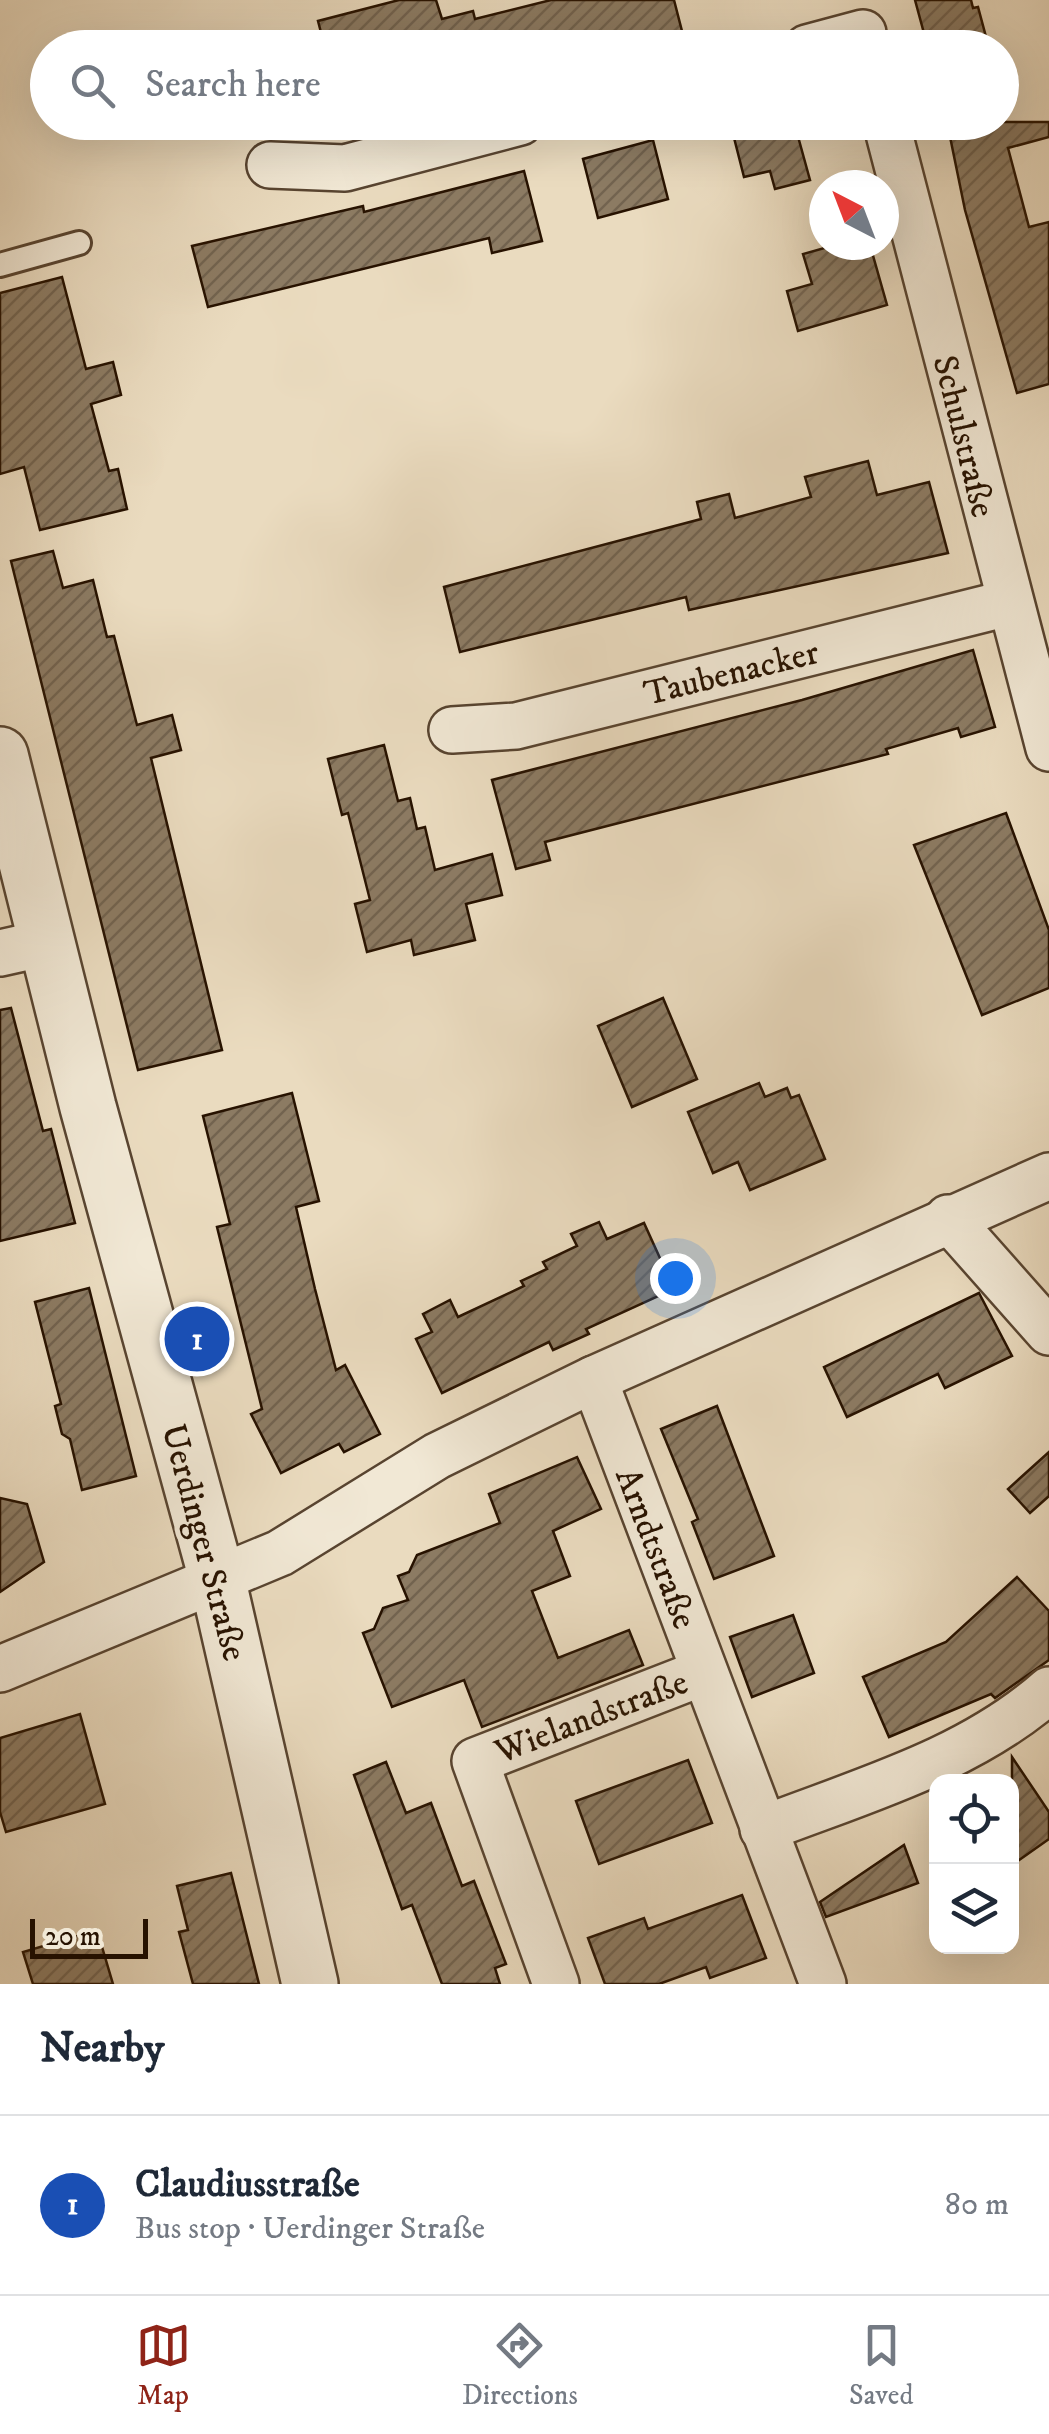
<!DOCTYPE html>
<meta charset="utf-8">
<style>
body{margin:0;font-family:"IM FELL DW Pica",serif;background:#f6f6f7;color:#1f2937}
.controls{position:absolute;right:30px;bottom:30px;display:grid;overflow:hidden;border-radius:20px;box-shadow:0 10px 40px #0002}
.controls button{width:90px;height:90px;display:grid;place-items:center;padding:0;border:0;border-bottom:2px solid #e0e1e3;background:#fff;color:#1f2937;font:50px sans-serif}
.compass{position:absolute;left:809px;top:170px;width:90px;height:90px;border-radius:50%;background:#fff;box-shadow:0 10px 40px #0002;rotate:318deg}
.scale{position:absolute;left:30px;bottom:25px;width:118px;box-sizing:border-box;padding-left:10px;border:5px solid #271200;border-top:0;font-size:28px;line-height:35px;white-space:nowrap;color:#271200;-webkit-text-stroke:8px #f1e8d5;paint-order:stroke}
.you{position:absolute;left:675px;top:1278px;width:35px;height:35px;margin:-25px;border:8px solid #fff;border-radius:50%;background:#1a73e8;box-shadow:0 0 0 15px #1a73e833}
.badge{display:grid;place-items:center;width:65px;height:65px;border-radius:50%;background:#8f2418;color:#fff;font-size:32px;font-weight:700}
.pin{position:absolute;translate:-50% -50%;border:5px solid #fff;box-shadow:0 2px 10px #0006}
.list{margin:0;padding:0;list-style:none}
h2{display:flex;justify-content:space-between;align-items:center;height:130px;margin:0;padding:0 40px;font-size:42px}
h2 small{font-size:32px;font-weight:400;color:#747a83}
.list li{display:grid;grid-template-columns:65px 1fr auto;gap:30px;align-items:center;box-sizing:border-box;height:180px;padding:0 40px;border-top:2px solid #e0e1e3}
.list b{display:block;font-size:38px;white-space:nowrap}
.list p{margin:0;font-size:32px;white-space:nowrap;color:#747a83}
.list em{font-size:32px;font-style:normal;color:#747a83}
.icon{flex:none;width:55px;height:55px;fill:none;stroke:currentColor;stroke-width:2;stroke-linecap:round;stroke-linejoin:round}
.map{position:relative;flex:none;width:1049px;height:1984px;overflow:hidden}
.search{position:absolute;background:#fff;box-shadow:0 10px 40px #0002;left:30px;right:30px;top:30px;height:110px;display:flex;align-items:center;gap:25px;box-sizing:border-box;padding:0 35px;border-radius:55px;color:#747a83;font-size:38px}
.sheet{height:310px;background:#fff}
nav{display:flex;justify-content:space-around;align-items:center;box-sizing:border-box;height:140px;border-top:2px solid #e0e1e3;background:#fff;font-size:28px;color:#747a83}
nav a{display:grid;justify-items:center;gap:5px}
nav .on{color:#8f2418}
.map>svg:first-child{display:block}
.building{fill:url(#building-hatch);stroke:#271200;stroke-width:2.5}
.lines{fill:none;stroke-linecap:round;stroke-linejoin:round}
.service-casing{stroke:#584430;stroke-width:28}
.minor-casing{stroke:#584430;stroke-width:50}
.tertiary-casing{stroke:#584430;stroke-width:60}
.service{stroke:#f1e8d5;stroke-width:22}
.minor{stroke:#f1e8d5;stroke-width:45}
.tertiary{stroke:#f1e8d5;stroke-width:55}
.labels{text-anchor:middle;stroke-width:10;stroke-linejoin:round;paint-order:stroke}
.street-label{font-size:35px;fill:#271200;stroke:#f1e8d5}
</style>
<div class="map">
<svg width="1049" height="1984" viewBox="0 0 1049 1984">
<defs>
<pattern id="building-hatch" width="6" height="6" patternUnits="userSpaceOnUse" patternTransform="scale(2.5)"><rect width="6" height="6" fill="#8c7b63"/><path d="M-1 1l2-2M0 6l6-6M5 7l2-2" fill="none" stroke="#72634f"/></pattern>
</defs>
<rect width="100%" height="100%" fill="#eadbbf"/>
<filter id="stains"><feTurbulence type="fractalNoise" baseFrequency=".002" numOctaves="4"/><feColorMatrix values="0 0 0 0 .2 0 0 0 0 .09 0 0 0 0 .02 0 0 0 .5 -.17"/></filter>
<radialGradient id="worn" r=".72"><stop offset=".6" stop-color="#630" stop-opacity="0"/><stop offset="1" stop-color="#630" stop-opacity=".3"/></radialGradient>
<!-- building -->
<g class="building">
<path d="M399,0h37l6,19 31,-8 2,8 76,-19h123l10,39 -30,9h-329l-7,-27z"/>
<path d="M915,0h56l2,8 5,-1 11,41h-61z"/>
<path d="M730,122h64l16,58 -35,9 -5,-18 -26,6z"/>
<path d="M947,122h102v15l-41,11 21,79 20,-5v162l-32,9 -52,-183z"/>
<path d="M653,140l15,59 -70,19 -15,-59z"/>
<path d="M524,171l18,70 -50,12 -3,-15 -281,69 -16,-61 171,-40 1,6z"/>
<path d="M835,245h35l17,60 -89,26 -11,-40 25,-7 -9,-30z"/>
<path d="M62,277l24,92 27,-7 8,33 -30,9 18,67 9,-2 9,40 -87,21 -16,-63 -24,7v-181z"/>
<path d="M868,461l9,34 52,-13 19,71 -259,57 -3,-13 -226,55 -16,-65 257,-68 -4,-17 32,-8 6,24 76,-21 -6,-20z"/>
<path d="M53,551l10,37 30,-8 14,57 7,-1 23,89 35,-10 9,35 -30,8 71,292 -84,20 -127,-509z"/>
<path d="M973,650l22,77 -34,10 -3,-9 -72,21 2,5 -343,88 5,18 -34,9 -24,-89 310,-80z"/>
<path d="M384,745l14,56 12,-3 7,31 8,-2 10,43 57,-16 10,41 -36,9 9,36 -61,15 -3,-15 -44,12 -12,-48 15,-4 -22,-87 -6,2 -14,-56z"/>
<path d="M1006,813l43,117v58l-67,27 -68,-170z"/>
<path d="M663,998l34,81 -65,28 -34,-81z"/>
<path d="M11,1008l32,123 8,-2 24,94 -75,18v-231z"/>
<path d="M759,1083l6,14 22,-9 4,10 8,-3 26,64 -75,31 -12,-28 -25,11 -25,-61z"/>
<path d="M292,1093l27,108 -23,6 19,82 21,81 9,-5 35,69 -36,18 -5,-8 -58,29 -30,-59 11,-5 -45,-182 13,-3 -27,-108z"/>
<path d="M599,1222l8,17 37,-16 30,66 -88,40 3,5 -36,16 -4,-8 -107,51 -26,-54 16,-7 -9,-18 27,-14 8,17 66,-31 -3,-5 26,-12 -4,-7 34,-16 -6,-12z"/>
<path d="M89,1288l47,188 -54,14 -12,-51 -8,-5 -7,-28 6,-2 -26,-102z"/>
<path d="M979,1293l33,63 -67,32 -7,-14 -91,43 -23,-50z"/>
<path d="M717,1406l57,150 -60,23 -22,-57 6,-3 -37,-90z"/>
<path d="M1049,1452v44l-19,17 -22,-24z"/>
<path d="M577,1457l24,52 -48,22 17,45 -38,15 26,67 71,-28 14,35 -161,62 -18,-47 -72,27 -29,-74 11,-4 9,-21 25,-8 -10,-24 11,-4 8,-17 83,-32 -11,-29z"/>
<path d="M0,1498l27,6 17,58 -44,30z"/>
<path d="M1017,1577l32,34v49l-54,38 -4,-4 -102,43 -26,-60 83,-35z"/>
<path d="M793,1615l21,58 -62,24 -22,-60z"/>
<path d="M80,1714l25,90 -99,28 -6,-20v-74z"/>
<path d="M1012,1757l37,55v27l-37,26z"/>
<path d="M688,1760l24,63 -113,41 -23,-63z"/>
<path d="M386,1762l20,51 25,-10 31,83 12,-5 32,83 -11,4 5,16h-58l-30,-79 -10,4 -48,-134z"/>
<path d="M904,1845l14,38 -92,34 -6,-15z"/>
<path d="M231,1873l28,111h-66l-14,-52 9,-2 -11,-44z"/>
<path d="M742,1895l24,63 -56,20 -4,-11 -47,17h-54l-17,-46 56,-20 4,11z"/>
<path d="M97,1930l16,54h-80l-10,-32z"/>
</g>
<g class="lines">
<defs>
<path id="service" d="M0,265l79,-22"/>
<g id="minor">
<path d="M807,48l56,-15"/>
<path d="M886,122l163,626"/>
<path d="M270,165l75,3 175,-46"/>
<path d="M452,730l64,-4 492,-123"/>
<path d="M0,953l45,-10"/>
<path d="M948,1218l101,114"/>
<path d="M594,1379l229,605"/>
<path d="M0,1669l280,-116 157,-97 157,-77 455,-203"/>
<path d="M763,1829c98,-38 206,-68 286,-139"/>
<path d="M556,1984l-81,-223 229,-89"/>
</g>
<path id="tertiary" d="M0,755l88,352 130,475 92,402"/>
</defs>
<!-- service casing -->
<use href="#service" class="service-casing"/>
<!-- minor casing -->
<use href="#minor" class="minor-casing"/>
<!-- tertiary casing -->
<use href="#tertiary" class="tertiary-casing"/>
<!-- service -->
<use href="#service" class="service"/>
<!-- minor -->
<use href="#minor" class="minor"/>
<!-- tertiary -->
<use href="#tertiary" class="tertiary"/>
</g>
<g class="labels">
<!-- street labels -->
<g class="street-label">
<text transform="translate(965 436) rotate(76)" y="12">Schulstraße</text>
<text transform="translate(731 672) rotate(-14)" y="12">Taubenacker</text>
<text transform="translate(205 1542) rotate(75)" y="12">Uerdinger Straße</text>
<text transform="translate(657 1548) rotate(69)" y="12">Arndtstraße</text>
<text transform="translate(591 1716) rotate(-21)" y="12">Wielandstraße</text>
</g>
</g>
<rect width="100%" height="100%" filter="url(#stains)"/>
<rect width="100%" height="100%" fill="url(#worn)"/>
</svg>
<div class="controls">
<button><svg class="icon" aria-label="locate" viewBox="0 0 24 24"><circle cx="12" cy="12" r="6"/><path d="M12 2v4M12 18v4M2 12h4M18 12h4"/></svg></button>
<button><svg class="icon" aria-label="layers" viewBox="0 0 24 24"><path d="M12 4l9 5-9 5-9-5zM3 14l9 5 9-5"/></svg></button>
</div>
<svg class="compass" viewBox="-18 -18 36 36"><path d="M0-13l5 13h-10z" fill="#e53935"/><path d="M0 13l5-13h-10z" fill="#747a83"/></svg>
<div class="scale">20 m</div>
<div class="you"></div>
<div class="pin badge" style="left:197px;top:1339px;background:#1a4fb4">1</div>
<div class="search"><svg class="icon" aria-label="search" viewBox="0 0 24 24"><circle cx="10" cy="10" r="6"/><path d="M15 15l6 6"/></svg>Search here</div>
</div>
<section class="sheet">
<h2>Nearby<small></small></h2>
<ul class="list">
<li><span class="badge" style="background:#1a4fb4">1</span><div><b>Claudiusstraße</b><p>Bus stop · Uerdinger Straße</p></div><em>80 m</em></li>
</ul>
</section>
<nav>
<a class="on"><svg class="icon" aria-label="map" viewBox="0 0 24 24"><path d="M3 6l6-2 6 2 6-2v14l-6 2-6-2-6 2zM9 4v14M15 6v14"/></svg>Map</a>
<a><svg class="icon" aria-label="directions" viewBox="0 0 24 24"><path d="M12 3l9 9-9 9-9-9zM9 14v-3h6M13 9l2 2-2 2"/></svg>Directions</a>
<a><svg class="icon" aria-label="saved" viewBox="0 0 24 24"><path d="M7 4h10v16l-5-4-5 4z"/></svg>Saved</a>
</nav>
